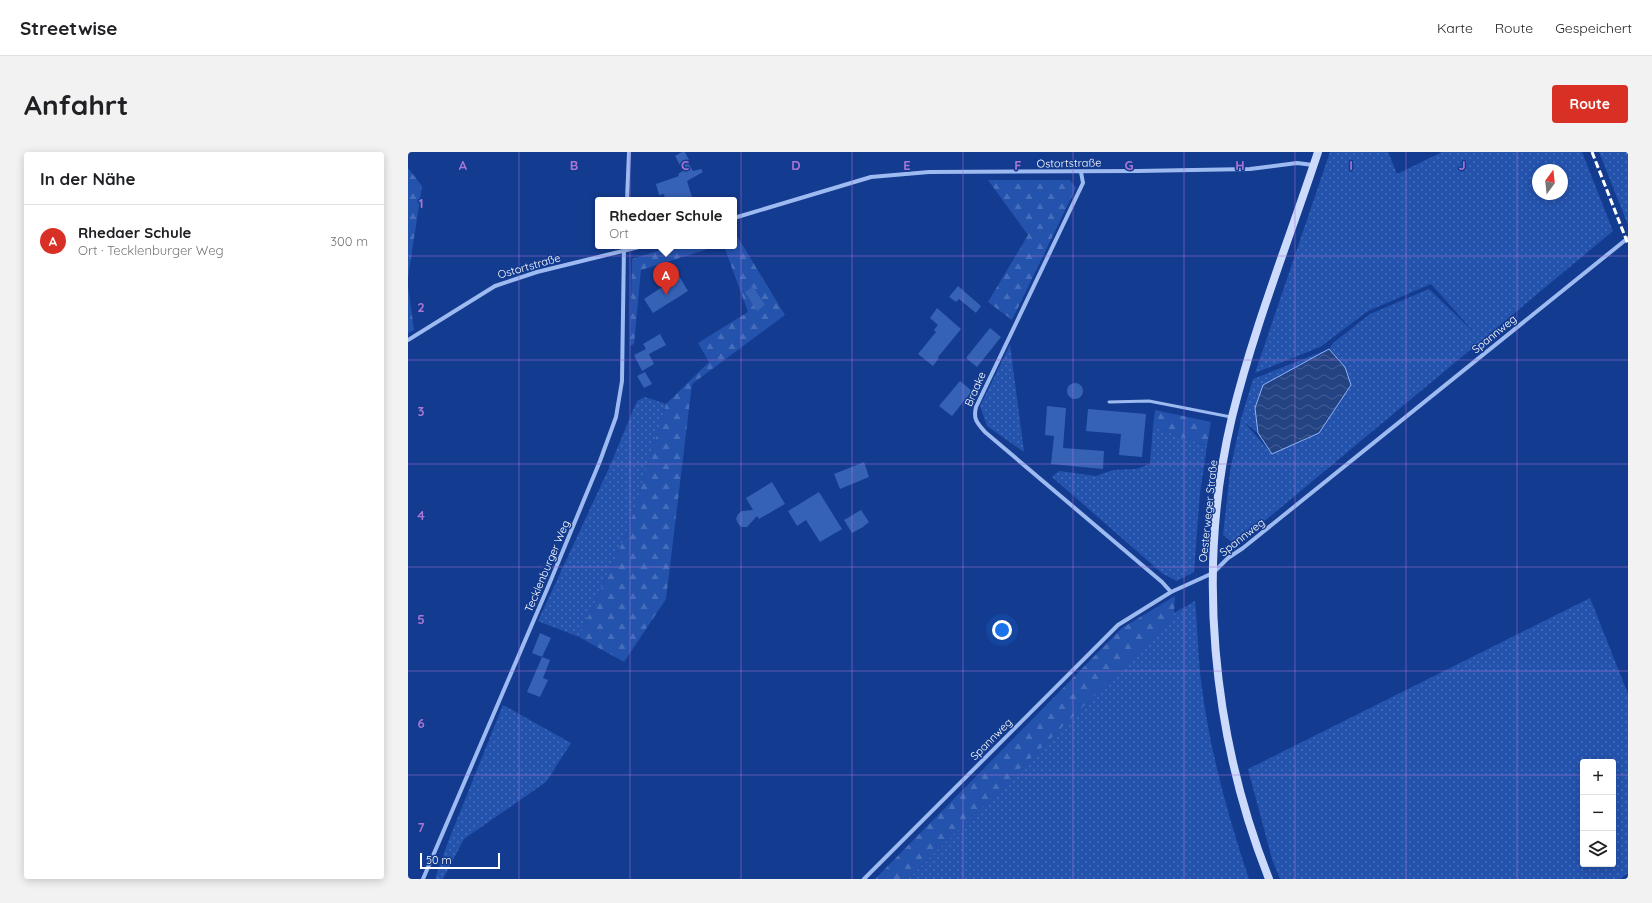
<!DOCTYPE html>
<html lang="de">
<meta charset="utf-8">
<style>
body{margin:0;font-family:Quicksand,sans-serif;background:#f2f2f2;color:#202124}
.controls{position:absolute;right:12px;bottom:12px;display:grid;overflow:hidden;border-radius:4px;box-shadow:0 2px 10px #0003}
.controls button{width:36px;height:36px;display:grid;place-items:center;padding:0;border:0;border-bottom:1px solid #e0e0e0;background:#fff;color:#202124;font:20px sans-serif}
.compass{position:absolute;left:1124px;top:12px;width:36px;height:36px;border-radius:50%;background:#fff;box-shadow:0 2px 10px #0003;rotate:15deg}
.scale{position:absolute;left:12px;bottom:10px;width:80px;box-sizing:border-box;padding-left:4px;border:2px solid #fff;border-top:0;font-size:11px;line-height:14px;white-space:nowrap;color:#fff;-webkit-text-stroke:3px #133b8f;paint-order:stroke}
.you{position:absolute;left:594px;top:478px;width:14px;height:14px;margin:-10px;border:3px solid #fff;border-radius:50%;background:#1a73e8;box-shadow:0 0 0 6px #1a73e833}
.badge{display:grid;place-items:center;width:26px;height:26px;border-radius:50%;background:#d93025;color:#fff;font-size:13px;font-weight:700}
.pin{position:absolute;translate:-50% -33px;filter:drop-shadow(0 1px 2px #0008)}
.pin::after{content:'';position:absolute;top:21px;width:14px;height:12px;background:inherit;clip-path:polygon(0 0,100% 0,50% 100%)}
.popup{position:absolute;left:187px;top:45px;width:142px;height:52px;box-sizing:border-box;display:grid;place-content:center;border-radius:4px;background:#fff;filter:drop-shadow(0 1px 3px #0005);font-size:13px;white-space:nowrap;color:#757577}
.popup b{font-size:15px;color:#202124}
.popup::after{content:'';position:absolute;left:50%;top:100%;margin-left:-8px;border:8px solid transparent;border-top-color:#fff}
.list{margin:0;padding:0;list-style:none}
h2{display:flex;justify-content:space-between;align-items:center;height:52px;margin:0;padding:0 16px;font-size:17px}
h2 small{font-size:13px;font-weight:400;color:#757577}
.list li{display:grid;grid-template-columns:26px 1fr auto;gap:12px;align-items:center;box-sizing:border-box;height:72px;padding:0 16px;border-top:1px solid #e0e0e0}
.list b{display:block;font-size:15px;white-space:nowrap}
.list p{margin:0;font-size:13px;white-space:nowrap;color:#757577}
.list em{font-size:13px;font-style:normal;color:#757577}
.icon{flex:none;width:22px;height:22px;fill:none;stroke:currentColor;stroke-width:2;stroke-linecap:round;stroke-linejoin:round}
.map{position:relative;flex:none;width:1220px;height:727px;overflow:hidden;border-radius:4px}
header{display:flex;align-items:center;gap:24px;box-sizing:border-box;height:56px;padding:0 20px;background:#fff;border-bottom:1px solid #e0e0e0}
header strong{font-size:19px}
nav{display:flex;gap:22px;margin-inline-start:auto;font-size:14px}
.intro{display:flex;align-items:center;justify-content:space-between;box-sizing:border-box;height:96px;padding:0 24px}
h1{margin:0;font-size:28px}
.button{padding:10px 18px;border-radius:4px;background:#d93025;color:#fff;font-size:14px;font-weight:700}
main{display:flex;gap:24px;padding:0 24px}
aside{flex:1;background:#fff;border-radius:4px;box-shadow:0 2px 10px #0003}
.map>svg:first-child{display:block}
.grass{fill:url(#grass-dots);fill-rule:evenodd}
.forest{fill:url(#forest-firs)}
.water{fill:url(#water-waves);stroke:#8fb3f5}
.building{fill:#3662b6}
.lines{fill:none;stroke-linecap:round;stroke-linejoin:round}
.lane{stroke:#9dbaf1;stroke-width:3}
.street{stroke:#9dbaf1;stroke-width:4}
.secondary{stroke:#ccdbfc;stroke-width:8}
.rail{stroke:#fff;stroke-width:3;stroke-dasharray:7 3;stroke-linecap:butt}
.grid{fill:none;stroke:#a976d5;stroke-width:1;stroke-opacity:0.55}
.labels{text-anchor:middle;stroke-width:3;stroke-linejoin:round;paint-order:stroke}
.street-label{font-size:11px;fill:#fff;stroke:#133b8f}
.grid-label{font-size:13px;text-anchor:middle;font-weight:bold;fill:#a976d5;stroke:#133b8f;stroke-width:3;stroke-linejoin:round;paint-order:stroke}
</style>
<header>
<strong>Streetwise</strong>
<nav><a>Karte</a><a>Route</a><a>Gespeichert</a></nav>
</header>
<div class="intro"><h1>Anfahrt</h1><a class="button">Route</a></div>
<main>
<aside>
<h2>In der Nähe<small></small></h2>
<ul class="list">
<li><span class="badge">A</span><div><b>Rhedaer Schule</b><p>Ort · Tecklenburger Weg</p></div><em>300 m</em></li>
</ul>
</aside>
<div class="map">
<svg width="1220" height="727" viewBox="0 0 1220 727">
<defs>
<pattern id="grass-dots" width="8" height="8" patternUnits="userSpaceOnUse"><rect width="8" height="8" fill="#2453ae"/><path d="M2 2h.1M6 6h.1" fill="none" stroke="#456dba" stroke-width="1.8" stroke-linecap="round"/></pattern>
<pattern id="forest-firs" width="22" height="20" patternUnits="userSpaceOnUse"><rect width="22" height="20" fill="#2453ae"/><path d="M5 1l3.5 6h-7zM16 11l3.5 6h-7z" fill="#456dba"/></pattern>
<pattern id="water-waves" width="16" height="10" patternUnits="userSpaceOnUse"><rect width="16" height="10" fill="#244382"/><path d="M0 5q4-4 8 0t8 0" fill="none" stroke="#455f95"/></pattern>
</defs>
<rect width="100%" height="100%" fill="#133b8f"/>
<!-- grass -->
<g class="grass">
<path d="M922,0h58l9,22 45,-22h140l31,79 -370,308 -10,4 -10,-8 7,-64 11,-52 12,-40 76,-30 4,-6 37,-29 59,-25 46,44 -44,-49 -63,27 -48,36 -65,26zM1130,18h24v24h-24zM847,256l17,46 -28,-32 14,11z"/>
<path d="M1191,0h29v73z"/>
<path d="M602,193l14,107 -37,-26 -7,-20z"/>
<path d="M237,245l21,7 -37,124 -50,109 -41,-16 71,-153 28,-67z"/>
<path d="M745,274l54,20 -7,47 -6,79 -17,9 -14,-7 -111,-97 7,-6 37,5 17,-6 23,-1 14,-5z"/>
<path d="M1182,446l38,96v179l-8,6h-340l-8,-20 -24,-90zM1175,610h30v102h-30z"/>
<path d="M787,449c3,29 3,59 7,88 9,66 26,127 47,190h-341l259,-255 7,-11z"/>
<path d="M95,553l68,38 -25,39 -82,57 -21,40h-8l13,-37z"/>
</g>
<!-- forest -->
<g class="forest">
<path d="M0,16l14,18 -14,92z"/>
<path d="M580,28h82l6,8 -64,132 -24,-18 40,-67z"/>
<path d="M326,79l51,84 -93,69 -26,215 -42,63 -45,-25 50,-109 37,-124 43,-42 -11,-19 50,-31 -24,-66h10z"/>
<path d="M265,94h45l-77,24 -7,74 -4,2 2,-87z"/>
<path d="M0,134l6,44 -6,3z"/>
<path d="M747,258l56,12 -4,24 -54,-20z"/>
<path d="M767,444l-1,17 -7,11 -259,255h-33l247,-251z"/>
</g>
<!-- water -->
<path class="water" d="M921,197l16,18 6,18 -32,48 -47,21 -14,-21 -3,-25 8,-23z"/>
<!-- building -->
<g class="building">
<path d="M274,0h3l4,8 -2,1 6,10 8,-2 2,3 -16,9 6,19h-28l-1,-6 -5,1 -3,-11 23,-8 -1,-2 5,-3 -8,-15z"/>
<path d="M271,124l9,15 -35,22 -9,-14z"/>
<path d="M550,134l23,20 -5,7 -17,-14 -3,3 -7,-5z"/>
<path d="M345,135l12,18 -8,6 -12,-19z"/>
<path d="M529,156l24,21 -23,28 1,1 -6,8 -15,-12 18,-22 -2,-2 4,-5 -8,-7z"/>
<path d="M582,176l11,9 -24,30 -11,-9z"/>
<path d="M252,182l6,11 -17,9 5,10 -12,7 -8,-16 12,-6 -3,-5z"/>
<path d="M237,220l7,12 -8,4 -7,-12z"/>
<path d="M552,229l12,10 -20,25 -13,-10z"/>
<circle cx="667" cy="239" r="8"/>
<path d="M639,254l19,2 -3,40 41,3 -1,18 -52,-5 3,-28 -9,-1z"/>
<path d="M680,257l58,5 -4,43 -23,-2 2,-21 -35,-3z"/>
<path d="M456,310l5,15 -29,12 -6,-15z"/>
<path d="M364,330l13,22 -26,15 -2,-3 -10,11h-5l-3,-2 -3,-6 2,-5 4,-3 11,-1 -7,-12z"/>
<path d="M411,340l23,37 -22,13 -14,-22 -9,6 -9,-15z"/>
<path d="M453,358l8,12 -6,5 -11,6 -8,-13z"/>
<path d="M132,481l11,5 -9,19 8,3 -7,18 5,2 -8,17 -13,-5 15,-35 -10,-4z"/>
</g>
<g class="lines">
<!-- lane -->
<path class="lane" d="M701,250l40,-1 82,16"/>
<!-- street -->
<g class="street">
<path d="M673,20l2,11 -107,224c-3,12 1,16 9,25l177,150 9,10"/>
<path d="M219,48l2,-48"/>
<path d="M326,66l137,-41 58,-5 208,-1 113,-2 47,-6 16,2"/>
<path d="M0,188l87,-54 42,-14 106,-26"/>
<path d="M15,727l125,-292 52,-126 16,-44 6,-36 2,-135"/>
<path d="M456,727l254,-254 53,-33 42,-19 15,-15 15,-10 385,-310"/>
</g>
<!-- secondary -->
<path class="secondary" d="M861,727c-57,-144 -73,-311 -37,-462 22,-90 57,-177 86,-265"/>
<!-- rail -->
<path class="rail" d="M1184,0l36,92"/>
</g>
<!-- grid -->
<path class="grid" d="M111,0v727M222,0v727M333,0v727M444,0v727M555,0v727M665,0v727M776,0v727M887,0v727M998,0v727M1109,0v727M0,104h1220M0,208h1220M0,312h1220M0,415h1220M0,519h1220M0,623h1175M1205,623h15"/>
<g class="labels">
<!-- street labels -->
<g class="street-label">
<text transform="translate(661 11) rotate(-1)" y="4">Ostortstraße</text>
<text transform="translate(121 114) rotate(-16)" y="4">Ostortstraße</text>
<text transform="translate(1086 182) rotate(-39)" y="4">Spannweg</text>
<text transform="translate(567 237) rotate(-66)" y="4">Braake</text>
<text transform="translate(800 359) rotate(-84)" y="4">Oesterweger Straße</text>
<text transform="translate(834 385) rotate(-38)" y="4">Spannweg</text>
<text transform="translate(139 414) rotate(-67)" y="4">Tecklenburger Weg</text>
<text transform="translate(583 587) rotate(-45)" y="4">Spannweg</text>
</g>
</g>
<g class="grid-label">
<text x="55" y="18">A</text>
<text x="166" y="18">B</text>
<text x="277" y="18">C</text>
<text x="388" y="18">D</text>
<text x="499" y="18">E</text>
<text x="610" y="18">F</text>
<text x="721" y="18">G</text>
<text x="832" y="18">H</text>
<text x="943" y="18">I</text>
<text x="1054" y="18">J</text>
<text x="13" y="56">1</text>
<text x="13" y="160">2</text>
<text x="13" y="264">3</text>
<text x="13" y="368">4</text>
<text x="13" y="472">5</text>
<text x="13" y="576">6</text>
<text x="13" y="680">7</text>
</g>
</svg>
<div class="controls">
<button>+</button>
<button>−</button>
<button><svg class="icon" aria-label="layers" viewBox="0 0 24 24"><path d="M12 4l9 5-9 5-9-5zM3 14l9 5 9-5"/></svg></button>
</div>
<svg class="compass" viewBox="-18 -18 36 36"><path d="M0-13l5 13h-10z" fill="#e53935"/><path d="M0 13l5-13h-10z" fill="#757577"/></svg>
<div class="scale">50 m</div>
<div class="you"></div>
<div class="pin badge" style="left:258px;top:143px">A</div>
<div class="popup"><b>Rhedaer Schule</b>Ort</div>
</div>
</main>
